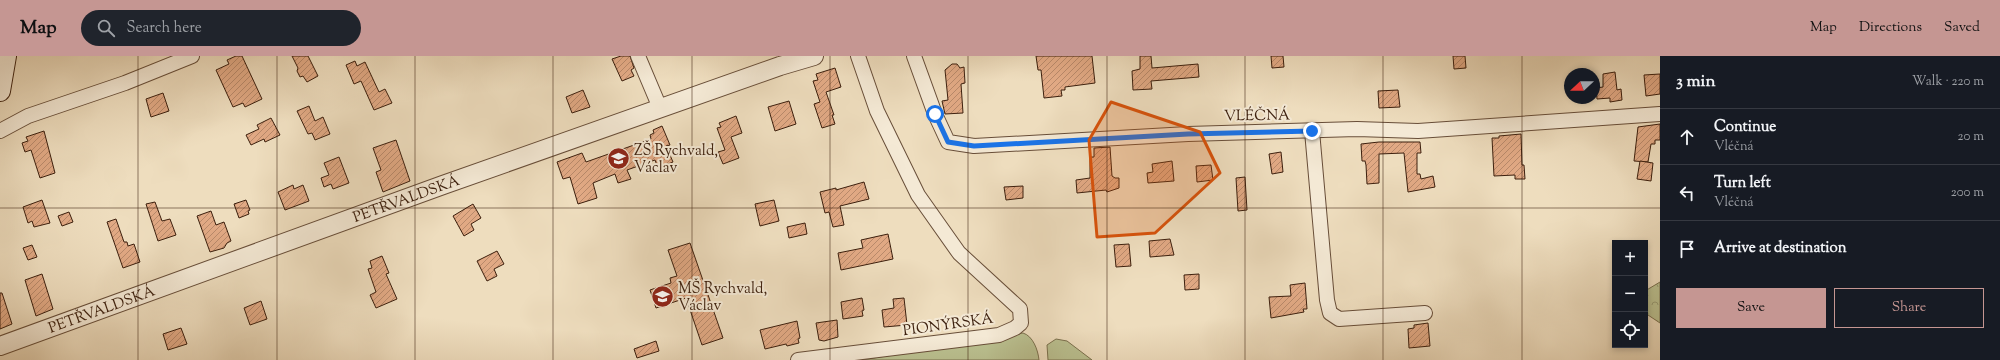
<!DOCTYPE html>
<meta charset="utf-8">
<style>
body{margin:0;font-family:"Sorts Mill Goudy",serif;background:#20242c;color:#f1f3f6}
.controls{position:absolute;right:12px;bottom:12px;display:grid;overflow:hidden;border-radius:0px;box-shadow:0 2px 6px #0003}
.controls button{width:36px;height:36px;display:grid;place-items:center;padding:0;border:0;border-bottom:1px solid #363941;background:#171b24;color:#f1f3f6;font:20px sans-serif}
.compass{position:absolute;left:1564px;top:12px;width:36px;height:36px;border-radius:50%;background:#171b24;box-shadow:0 2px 6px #0003;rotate:248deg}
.stop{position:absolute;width:12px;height:12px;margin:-9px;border:3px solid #1a73e8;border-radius:50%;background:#fff}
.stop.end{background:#1a73e8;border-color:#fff;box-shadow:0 1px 4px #0008}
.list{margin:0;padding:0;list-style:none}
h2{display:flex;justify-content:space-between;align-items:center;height:52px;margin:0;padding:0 16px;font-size:17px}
h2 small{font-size:13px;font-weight:400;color:#9ea1a6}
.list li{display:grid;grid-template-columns:26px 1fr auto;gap:12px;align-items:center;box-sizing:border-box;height:56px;padding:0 16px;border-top:1px solid #363941}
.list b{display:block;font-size:15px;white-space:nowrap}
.list p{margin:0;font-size:13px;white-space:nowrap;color:#9ea1a6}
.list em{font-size:13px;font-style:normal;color:#9ea1a6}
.actions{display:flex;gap:8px;padding:12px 16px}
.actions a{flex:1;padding:9px 0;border:1px solid #c59692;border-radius:0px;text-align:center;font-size:14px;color:#c59692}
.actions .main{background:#c59692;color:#111}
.icon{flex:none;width:22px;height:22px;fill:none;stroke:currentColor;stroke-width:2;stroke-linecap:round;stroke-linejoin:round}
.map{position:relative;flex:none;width:1660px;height:304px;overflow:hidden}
header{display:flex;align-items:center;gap:24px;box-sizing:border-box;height:56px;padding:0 20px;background:#c59692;color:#111}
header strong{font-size:19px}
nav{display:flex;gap:22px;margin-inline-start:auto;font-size:14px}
.search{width:280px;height:36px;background:#20242c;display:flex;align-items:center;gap:10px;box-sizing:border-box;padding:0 14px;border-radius:22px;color:#9ea1a6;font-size:15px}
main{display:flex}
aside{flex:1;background:#171b24}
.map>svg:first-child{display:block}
.green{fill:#bac090;stroke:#7b704e}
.forest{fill:url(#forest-crowns);stroke:#7b704e}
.building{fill:url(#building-hatch);stroke:#3c1f0d}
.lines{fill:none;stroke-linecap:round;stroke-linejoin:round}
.minor-casing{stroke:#684e39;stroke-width:16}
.tertiary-casing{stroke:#684e39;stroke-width:20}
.secondary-casing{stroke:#3c1f0d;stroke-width:22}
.minor{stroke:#f4e9d5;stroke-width:14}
.tertiary{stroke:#f4e9d5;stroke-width:18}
.secondary{stroke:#f4e9d5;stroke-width:20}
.route{stroke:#1a73e8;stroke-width:5}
.marked{fill:#d7530c;fill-opacity:0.2;stroke:#d7530c;stroke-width:3;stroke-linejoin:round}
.grid{fill:none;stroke:#3c1f0d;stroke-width:1;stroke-opacity:0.55}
.labels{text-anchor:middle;stroke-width:4;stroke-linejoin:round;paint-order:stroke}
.street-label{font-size:15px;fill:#3c1f0d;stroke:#f4e9d5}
.poi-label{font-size:15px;fill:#3c1f0d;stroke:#f4e9d5;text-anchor:start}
</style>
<header>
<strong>Map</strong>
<div class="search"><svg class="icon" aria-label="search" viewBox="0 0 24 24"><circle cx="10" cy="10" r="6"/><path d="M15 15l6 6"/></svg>Search here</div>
<nav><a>Map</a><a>Directions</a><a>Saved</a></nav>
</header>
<main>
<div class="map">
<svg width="1660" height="304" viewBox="0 0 1660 304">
<defs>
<pattern id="forest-crowns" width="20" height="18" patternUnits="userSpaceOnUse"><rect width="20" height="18" fill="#bac090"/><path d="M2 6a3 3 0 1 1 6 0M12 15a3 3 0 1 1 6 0" fill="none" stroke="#989b74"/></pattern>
<pattern id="building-hatch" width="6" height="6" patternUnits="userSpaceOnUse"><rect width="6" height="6" fill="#e1a984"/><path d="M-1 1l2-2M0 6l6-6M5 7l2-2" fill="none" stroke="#b8896a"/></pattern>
</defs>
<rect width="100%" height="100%" fill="#eeddbe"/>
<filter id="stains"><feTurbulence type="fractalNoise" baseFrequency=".005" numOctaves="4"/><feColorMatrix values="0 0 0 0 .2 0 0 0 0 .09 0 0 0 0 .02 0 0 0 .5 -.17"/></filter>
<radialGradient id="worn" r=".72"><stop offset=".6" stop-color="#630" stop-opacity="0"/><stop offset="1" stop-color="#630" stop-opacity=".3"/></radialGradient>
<!-- green -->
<g class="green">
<path d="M1023,277c10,3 15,17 16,27h-177z"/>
<path d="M1056,283l11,2 25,19h-44l-1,-15z"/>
</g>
<!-- forest -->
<path class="forest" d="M1660,226v41l-15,-10v-22z"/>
<!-- building -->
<g class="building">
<path d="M236,0h6l20,43 -17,8 -2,-4 -10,4 -17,-37 13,-6 -2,-4z"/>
<path d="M292,0h16l10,20 -11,6 -4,-6 -3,1 -3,-6 1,-3z"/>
<path d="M621,0h9l4,12 -3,2 3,6 -12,5 -10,-22z"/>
<path d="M1036,0h56l3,27 -30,4v3h-4l1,6 -18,2 -3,-28h-3z"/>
<path d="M1140,0h11l1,12 46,-4 1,13 -48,4 1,8 -19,1 -1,-19 8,-2z"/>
<path d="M1271,0h12l1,11 -12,1z"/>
<path d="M1453,0h12l1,12 -12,1z"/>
<path d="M355,5l2,5 8,-4 14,30 6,-3 7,14 -18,7 -13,-29 -7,3 -8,-19z"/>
<path d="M952,8h5l3,4 4,-1 1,16 -4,1 2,29 -18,1 -3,-13 6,-1 -3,-30z"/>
<path d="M835,12l6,19 -15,5 8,23h-2l3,9 -13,4 -8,-24 6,-2 -7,-21 5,-1 -2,-6z"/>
<path d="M1615,16l2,18 4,-1 1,11 -12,2v-4l-13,1 -1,-11 7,-1v-13z"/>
<path d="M1660,18v20l-14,2 -2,-21z"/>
<path d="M583,34l7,17 -18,6 -6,-16z"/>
<path d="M1398,34l2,17 -21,1 -1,-17z"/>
<path d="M163,37l6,18 -18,6 -5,-18z"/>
<path d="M789,45l7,23 -21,7 -7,-24z"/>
<path d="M309,50l6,15 8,-4 7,17 -15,6 -3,-7 -4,1 -11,-23z"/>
<path d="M736,60l6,17 -11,4 8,21 -16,6 -5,-12 7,-2 -8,-22 4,-1 -2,-4z"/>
<path d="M271,62l9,17 -15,7 -1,-3 -13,6 -5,-10 13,-6 -2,-4z"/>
<path d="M1660,68v16h-5v4h-4l-3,18 -14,-1 4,-34z"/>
<path d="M662,70l8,19 -4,1 7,16 -15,6 -3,-8 -28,10 4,9 -13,4 -3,-9 -22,9 4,15 -19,6 -8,-27 -7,2 -6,-17 25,-9 4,9 65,-23 -1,-4 4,-2 -1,-3z"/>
<path d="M44,75l11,42 -15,5 -9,-28 -6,2 -3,-9 6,-2 -2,-4z"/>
<path d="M1521,78l1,31h2l1,14h-10v-4l-21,1 -2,-38h7v-2z"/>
<path d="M396,84l14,41 -27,11 -7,-20 5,-2 -8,-22z"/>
<path d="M1379,86h41l1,11h-4v21h3l1,5 12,-3 2,11 -27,5 -4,-39 -25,1v29l-12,1 -1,-19 -1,-4h-3l-1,-17z"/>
<path d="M1110,91l2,29 3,2h4v10l-12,4 -1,-2 -29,3 -1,-13 14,-2v-21h4v-9z"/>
<path d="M1281,96l2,20 -11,2 -3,-20z"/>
<path d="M339,101l10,26 -16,6 -2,-5 -7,3 -3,-9 8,-3 -5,-12z"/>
<path d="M1172,105l2,20 -26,2 -1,-10 6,-1 -1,-8z"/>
<path d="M1640,105l13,2 -2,18 -14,-2z"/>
<path d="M1211,109l2,15 -16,2 -1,-16z"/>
<path d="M1245,121l2,33 -9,1 -2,-33z"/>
<path d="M864,126l5,17 -29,7 4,19 -11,2 -4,-15 -4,1 -5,-21 16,-4v2z"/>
<path d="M293,129l1,4 9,-4 6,16 -24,9 -7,-18z"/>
<path d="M1023,130v12l-17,2 -2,-13z"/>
<path d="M42,144l8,23 -16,4 -2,-6 -4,2 -5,-16z"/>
<path d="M246,144l4,10 -2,1 1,3 -10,4 -5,-14z"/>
<path d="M774,144l5,21 -19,5 -5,-22z"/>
<path d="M155,146l7,19 8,-2 6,16 -18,6 -12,-37z"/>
<path d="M473,148l8,14 -10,6 3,6 -10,6 -11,-20z"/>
<path d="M211,155l5,14 8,-3 7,19 -4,2 -3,5 -14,4 -13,-36z"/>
<path d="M69,156l4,10 -11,4 -4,-10z"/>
<path d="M116,163l8,23h3l1,4 6,-2 6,18 -17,6 -16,-46z"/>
<path d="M805,167l2,11 -18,4 -2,-11z"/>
<path d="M888,178l5,25 -52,11 -3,-17 25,-5 -2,-8z"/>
<path d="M1170,183l4,16 -24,2 -1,-16z"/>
<path d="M690,187l33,95 -21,7 -16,-47 -30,10 -6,-18 21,-7 -1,-5 7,-2 -9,-26z"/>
<path d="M1129,188l2,22 -15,1 -2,-22z"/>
<path d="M32,189l5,12 -9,3 -5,-12z"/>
<path d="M497,195l7,13 -10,5 3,7 -10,5 -10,-20z"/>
<path d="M382,200l7,17 -3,1 11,25 -21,9 -6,-13 6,-3 -8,-23 4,-1 -2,-7z"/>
<path d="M42,218l11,35 -17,7 -11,-36z"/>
<path d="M1199,218v15l-14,1 -1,-15z"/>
<path d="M1305,227l2,26h-4l1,3 -33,6 -2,-21 22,-1 -1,-11z"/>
<path d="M0,237h2l10,31 -12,5z"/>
<path d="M862,242l2,12 -2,1 1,5 -20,3 -2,-17z"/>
<path d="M904,242l3,27 -23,2 -2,-17 12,-2 -1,-9z"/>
<path d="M261,245l6,18 -17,6 -6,-17z"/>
<path d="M837,264l1,17 -14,4 -5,-1 -3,-17z"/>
<path d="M797,265l3,17 -2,1 1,4 -12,3 -1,-2 -21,5 -5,-19z"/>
<path d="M1428,267l2,23 -21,2 -1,-19 6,-1v-3z"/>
<path d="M181,272l6,16 -19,6 -5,-16z"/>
<path d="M656,285l3,10 -22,7 -3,-9z"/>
</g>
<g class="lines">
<defs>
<g id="minor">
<path d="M638,0l22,52"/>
<path d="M914,0l21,58 13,28 26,4 214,-12 169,-5 61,2 242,-17"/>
<path d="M0,75l28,-15 97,-33 67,-27"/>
<path d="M1312,75l15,169 3,13 9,6 86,-6"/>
<path d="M798,304l201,-25 16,-7 6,-5 -1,-14 -61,-56 -41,-58 -41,-84 -19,-55"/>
</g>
<g id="tertiary">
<path id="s1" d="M0,290l443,-161 337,-119 34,-10"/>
</g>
<path id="secondary" d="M0,35l6,-35"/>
</defs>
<!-- minor casing -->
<use href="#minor" class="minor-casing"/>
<!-- tertiary casing -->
<use href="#tertiary" class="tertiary-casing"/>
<!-- secondary casing -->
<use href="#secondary" class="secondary-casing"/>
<!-- minor -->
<use href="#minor" class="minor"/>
<!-- tertiary -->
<use href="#tertiary" class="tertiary"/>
<!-- secondary -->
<use href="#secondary" class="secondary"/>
</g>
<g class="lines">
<!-- route -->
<path class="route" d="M935,58l13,28 26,4 214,-12 124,-3"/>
</g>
<!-- marked area -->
<path class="marked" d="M1111,46l89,30 20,41 -65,60 -58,4 -8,-97z"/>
<!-- grid -->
<path class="grid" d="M138,0v304M277,0v304M415,0v304M553,0v304M692,0v304M830,0v304M968,0v304M1107,0v304M1245,0v304M1383,0v304M1522,0v304M0,152h1660"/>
<!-- icons -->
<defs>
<symbol id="school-disc" viewBox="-11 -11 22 22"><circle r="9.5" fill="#8f2418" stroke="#f4e9d5"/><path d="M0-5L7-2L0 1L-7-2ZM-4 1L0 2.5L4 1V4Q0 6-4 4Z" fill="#fff"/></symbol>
</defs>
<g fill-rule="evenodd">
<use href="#school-disc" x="606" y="90" width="25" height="25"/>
<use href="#school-disc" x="650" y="228" width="25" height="25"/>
</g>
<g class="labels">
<!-- street labels -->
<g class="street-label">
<text transform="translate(1257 59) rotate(-1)" y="5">VLÉČNÁ</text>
<text dy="5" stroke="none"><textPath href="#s1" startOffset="432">PETŘVALDSKÁ</textPath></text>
<text dy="5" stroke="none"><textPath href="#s1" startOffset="108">PETŘVALDSKÁ</textPath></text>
<text transform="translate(948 268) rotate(-8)" y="5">PIONÝRSKÁ</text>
</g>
<!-- poi labels -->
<g class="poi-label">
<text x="634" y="99">ZŠ Rychvald,<tspan x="634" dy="17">Václav</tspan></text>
<text x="678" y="237">MŠ Rychvald,<tspan x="678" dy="17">Václav</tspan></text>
</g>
</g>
<rect width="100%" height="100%" filter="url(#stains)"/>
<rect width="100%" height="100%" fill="url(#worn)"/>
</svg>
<div class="controls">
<button>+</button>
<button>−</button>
<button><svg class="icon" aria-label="locate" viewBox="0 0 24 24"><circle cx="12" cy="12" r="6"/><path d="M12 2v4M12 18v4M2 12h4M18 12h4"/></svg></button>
</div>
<svg class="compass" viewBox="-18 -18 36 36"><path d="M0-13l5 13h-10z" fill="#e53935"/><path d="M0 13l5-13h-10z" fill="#9ea1a6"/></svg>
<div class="stop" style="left:935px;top:58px"></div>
<div class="stop end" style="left:1312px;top:75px"></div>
</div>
<aside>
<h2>3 min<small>Walk · 220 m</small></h2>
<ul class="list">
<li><svg class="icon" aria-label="ahead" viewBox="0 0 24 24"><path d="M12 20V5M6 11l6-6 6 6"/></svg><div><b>Continue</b><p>Vléčná</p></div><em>20 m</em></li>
<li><svg class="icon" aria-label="left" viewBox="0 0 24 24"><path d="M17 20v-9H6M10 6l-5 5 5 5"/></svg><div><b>Turn left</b><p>Vléčná</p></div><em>200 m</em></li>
<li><svg class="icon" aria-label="arrive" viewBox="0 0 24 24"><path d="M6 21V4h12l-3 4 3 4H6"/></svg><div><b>Arrive at destination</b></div></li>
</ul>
<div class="actions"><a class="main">Save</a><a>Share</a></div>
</aside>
</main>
